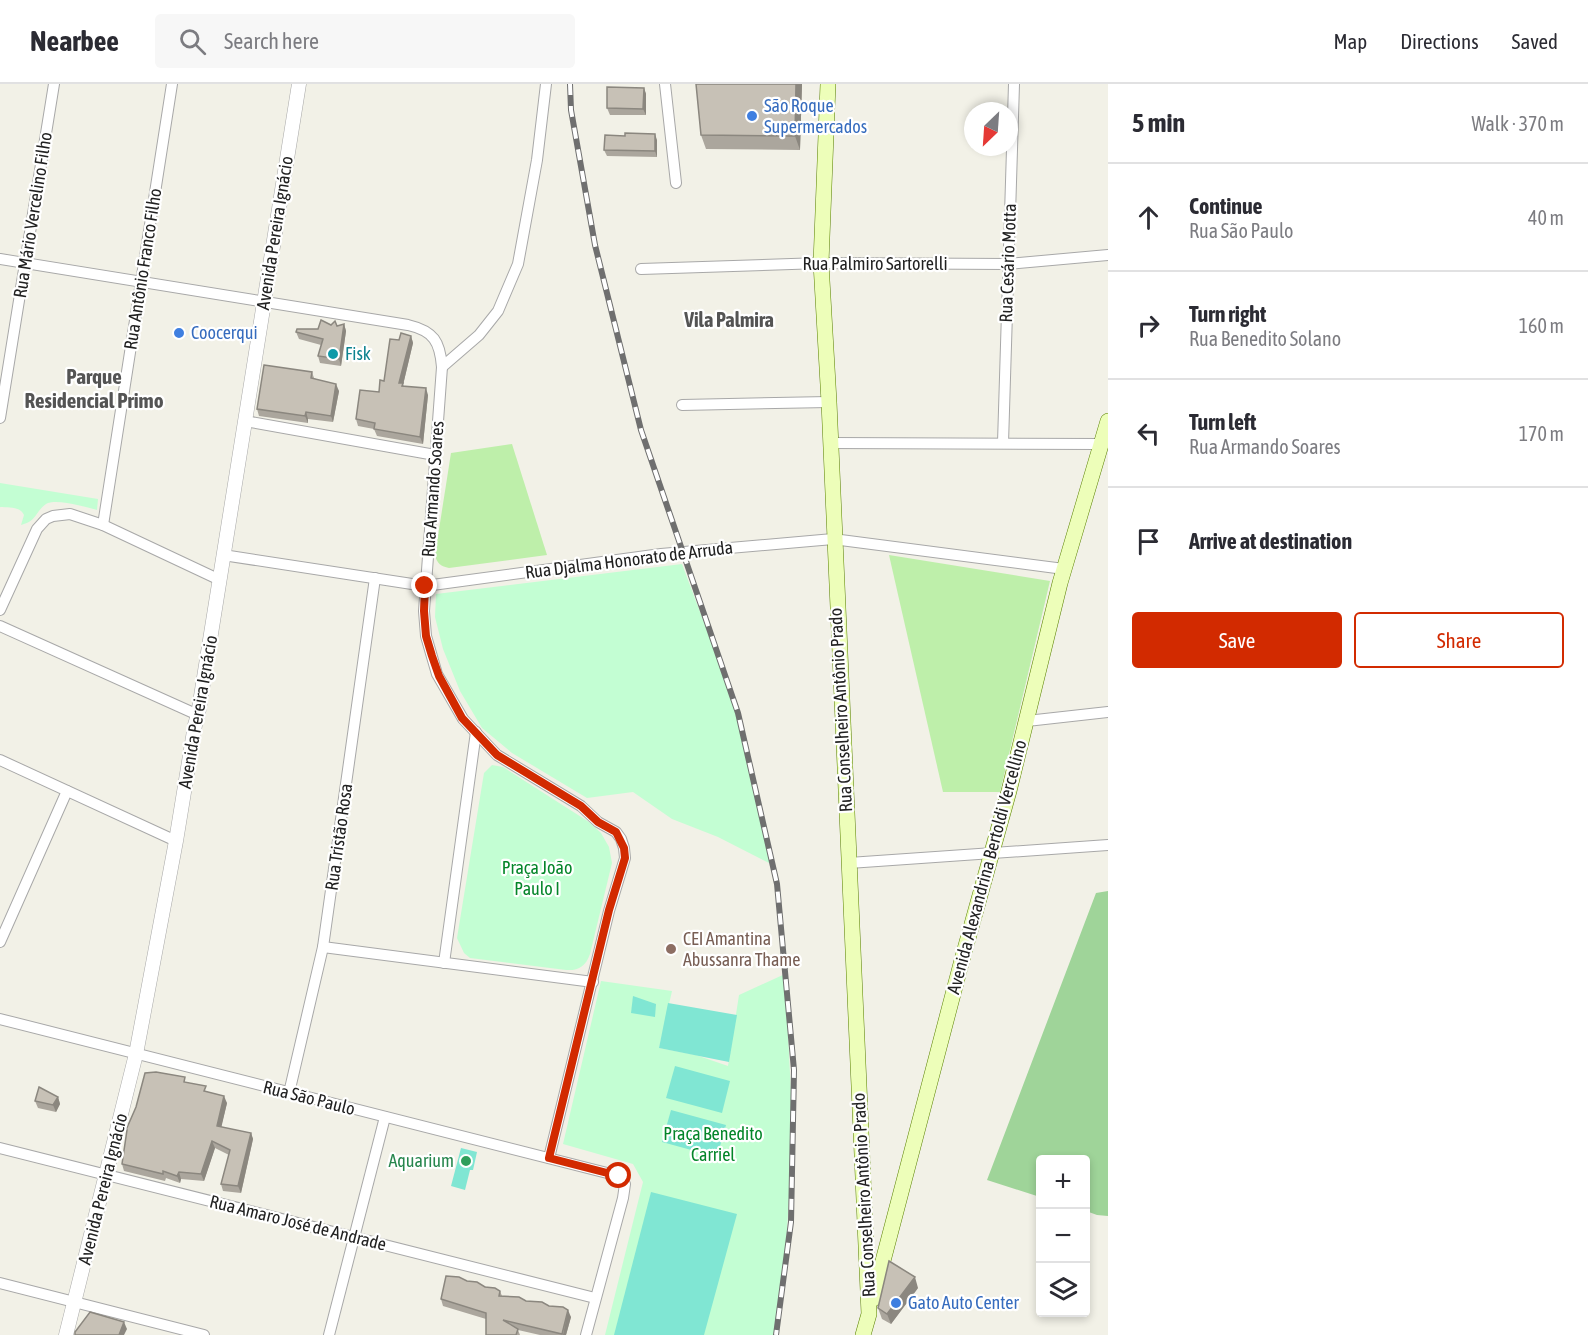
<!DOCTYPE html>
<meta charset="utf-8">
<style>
body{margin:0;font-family:"Asap Condensed",sans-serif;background:#f7f7f7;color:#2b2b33}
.controls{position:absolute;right:18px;bottom:18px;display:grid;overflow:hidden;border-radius:6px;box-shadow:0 3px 9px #0003}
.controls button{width:54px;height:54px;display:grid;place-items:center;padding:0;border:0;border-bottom:2px solid #e1e1e2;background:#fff;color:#2b2b33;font:30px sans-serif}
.compass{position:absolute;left:964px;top:18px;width:54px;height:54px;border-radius:50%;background:#fff;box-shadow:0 3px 9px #0003;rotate:205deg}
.stop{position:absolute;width:18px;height:18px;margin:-14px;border:4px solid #d22a00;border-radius:50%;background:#fff}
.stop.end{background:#d22a00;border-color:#fff;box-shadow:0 2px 6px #0008}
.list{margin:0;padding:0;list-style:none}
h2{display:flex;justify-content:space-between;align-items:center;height:78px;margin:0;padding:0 24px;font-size:26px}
h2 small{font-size:20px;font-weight:400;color:#7c7c81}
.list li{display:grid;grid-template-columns:39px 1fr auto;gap:18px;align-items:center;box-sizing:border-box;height:108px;padding:0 24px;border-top:2px solid #e1e1e2}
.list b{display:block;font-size:22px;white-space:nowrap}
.list p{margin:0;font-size:20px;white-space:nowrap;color:#7c7c81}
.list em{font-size:20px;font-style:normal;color:#7c7c81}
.actions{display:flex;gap:12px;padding:18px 24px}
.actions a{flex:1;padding:14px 0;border:2px solid #d22a00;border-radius:6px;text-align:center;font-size:21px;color:#d22a00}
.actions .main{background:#d22a00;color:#fff}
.icon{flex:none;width:33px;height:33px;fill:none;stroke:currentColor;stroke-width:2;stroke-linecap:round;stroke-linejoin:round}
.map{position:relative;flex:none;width:1108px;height:1251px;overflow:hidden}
header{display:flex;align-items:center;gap:36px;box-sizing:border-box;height:84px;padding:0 30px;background:#fff;border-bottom:2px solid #e1e1e2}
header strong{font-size:28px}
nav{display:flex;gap:33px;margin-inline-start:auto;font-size:21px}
.search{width:420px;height:54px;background:#f7f7f7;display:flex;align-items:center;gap:15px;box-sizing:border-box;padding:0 21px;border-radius:6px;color:#7c7c81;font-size:22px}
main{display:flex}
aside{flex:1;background:#fff}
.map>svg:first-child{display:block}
.grass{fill:#beefaa}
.forest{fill:#9fd499}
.park{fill:#c3fed3}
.pitch{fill:#80e6d3}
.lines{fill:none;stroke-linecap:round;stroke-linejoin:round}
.minor-casing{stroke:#a8a8a8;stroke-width:12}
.tertiary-casing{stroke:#a8a8a8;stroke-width:15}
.secondary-casing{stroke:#598000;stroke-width:16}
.minor{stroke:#fff;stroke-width:10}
.tertiary{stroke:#fff;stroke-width:14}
.secondary{stroke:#edfeb9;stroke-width:15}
.rail-casing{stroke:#6f6f6f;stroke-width:6}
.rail{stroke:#fff;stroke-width:4;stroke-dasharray:11;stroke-linecap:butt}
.wall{fill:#aba69d}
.shaded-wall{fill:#8b877f}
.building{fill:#c7c1b6;stroke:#8b877f;stroke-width:1.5}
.route{stroke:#d22a00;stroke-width:8}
.shop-dot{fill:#3f7fe0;stroke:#fff;stroke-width:2}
.culture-dot{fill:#0f9aa8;stroke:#fff;stroke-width:2}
.education-dot{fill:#8d6e63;stroke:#fff;stroke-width:2}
.leisure-dot{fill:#2e9e5b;stroke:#fff;stroke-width:2}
.labels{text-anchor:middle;stroke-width:4.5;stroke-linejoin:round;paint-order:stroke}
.shop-label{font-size:18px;fill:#366cbe;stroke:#fff;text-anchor:start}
.street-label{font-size:18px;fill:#212121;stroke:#fff}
.culture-label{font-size:18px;fill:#0d838f;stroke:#fff;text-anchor:start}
.park-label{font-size:18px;fill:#048529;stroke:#fff}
.education-label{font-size:18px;fill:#785e54;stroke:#fff;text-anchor:start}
.leisure-label{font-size:18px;fill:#27864d;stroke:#fff;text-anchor:end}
.neighbourhood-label{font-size:20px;font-weight:bold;fill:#545454;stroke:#fff}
.quarter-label{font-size:21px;font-weight:bold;fill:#545454;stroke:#fff}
</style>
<header>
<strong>Nearbee</strong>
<div class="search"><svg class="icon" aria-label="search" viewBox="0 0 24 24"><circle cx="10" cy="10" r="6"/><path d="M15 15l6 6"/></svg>Search here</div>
<nav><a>Map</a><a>Directions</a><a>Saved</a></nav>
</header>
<main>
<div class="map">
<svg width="1108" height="1251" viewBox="0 0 1108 1251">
<rect width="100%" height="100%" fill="#f2f1e7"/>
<!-- grass -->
<g class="grass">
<path d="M512,360l35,111 -98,13c-8,-2 -12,-4 -14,-13l16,-102z"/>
<path d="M889,471l161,26 -50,211h-57z"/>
</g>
<!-- forest -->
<path class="forest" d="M1108,807v325l-11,-1 -11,-4v-51h-46v37l-53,-17 109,-287z"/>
<!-- park -->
<g class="park">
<path d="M0,399l98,16 -1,11c-11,-3 -41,-12 -51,-6 -11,8 -9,17 -25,21l3,-10c-4,-9 -16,-7 -24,-8z"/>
<path d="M682,480l55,146 36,155 -55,-28 -46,-18 -39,-27 -46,6 -75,-45 -30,-25 -22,-37 -17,-42 -8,-32 1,-23z"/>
<path d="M492,681l11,2 86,55 12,11 8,14 3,16 -22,91c-4,12 -12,17 -24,16l-96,-12 -6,-5 -7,-15 27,-165z"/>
<path d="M785,890l8,159 -8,129 -10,73h-170l38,-153 -10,-18 -70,-20 38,-163 71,10 -13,57 37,7 32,11 11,-71z"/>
</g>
<!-- pitch -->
<g class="pitch">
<path d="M633,912l23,8 -1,13 -24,-4z"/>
<path d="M668,919l69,12 -8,47 -70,-14z"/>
<path d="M675,982l55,15 -8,32 -56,-15z"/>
<path d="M671,1026l55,15 -9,32 -55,-15z"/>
<path d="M461,1064l16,4 -4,18h-3l-5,20 -14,-4z"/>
<path d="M651,1108l86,22 -33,121h-90z"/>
</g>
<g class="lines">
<defs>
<g id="minor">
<path d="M665,0l11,99"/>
<path d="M0,175l408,66c26,6 32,17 34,42l-18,244 2,25 11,38 26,45 34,36 84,51 17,16 18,10 5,7 3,9 1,10 -16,53 -60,247"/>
<path d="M641,185l180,-6 187,1 100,-9"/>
<path d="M442,283l37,-32 19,-24 20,-47 19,-104 9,-76"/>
<path d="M682,321l147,-3"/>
<path d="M0,334l54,-334"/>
<path d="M245,337l190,34"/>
<path d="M830,359l271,1"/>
<path d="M1003,359l11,-359"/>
<path d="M103,441l69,-441"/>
<path d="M223,471l202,31 236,-32 172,-15 231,30"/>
<path d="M0,526l37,-81 9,-10 7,-3 17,-2 33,11 117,55"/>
<path d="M0,542l198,89"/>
<path d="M1027,637l81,-9"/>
<path d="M0,676l176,81"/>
<path d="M849,779l259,-18"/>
<path d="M0,858l67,-151"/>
<path d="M323,863l270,35"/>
<path d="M444,879l32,-231"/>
<path d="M0,935l619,157 6,8 -2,14 -37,137"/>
<path d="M289,1009l34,-146 52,-369"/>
<path d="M0,1064l595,150"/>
<path d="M0,1199l204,52"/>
<path d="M329,1251l56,-218"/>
</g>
<path id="tertiary" d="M66,1251l70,-281 40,-213 19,-116 3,-10 101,-631"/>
<g id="secondary">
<path d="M828,0l-7,179 8,139 40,912 -6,21"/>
<path d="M873,1215l89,-339 47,-169 51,-208 48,-162"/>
</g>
</defs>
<!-- minor casing -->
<use href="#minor" class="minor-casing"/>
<!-- tertiary casing -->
<use href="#tertiary" class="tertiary-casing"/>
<!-- secondary casing -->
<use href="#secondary" class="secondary-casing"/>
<!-- minor -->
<use href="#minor" class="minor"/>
<!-- tertiary -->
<use href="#tertiary" class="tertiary"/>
<!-- secondary -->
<use href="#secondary" class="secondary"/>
<defs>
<path id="rail" d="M570,0l1,26 24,135 46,185 97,283 39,171 17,186 -3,152 -15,113"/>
</defs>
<!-- rail casing -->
<use href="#rail" class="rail-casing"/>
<!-- rail -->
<use href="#rail" class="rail"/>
</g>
<!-- wall -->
<g class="wall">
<path d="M696,0h106l-2,66 -94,-1 -5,-14z"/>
<path d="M644,4l2,6v21h-36l-3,-7z"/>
<path d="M625,52l32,4v17l-50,-1 -3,-6z"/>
<path d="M344,240l2,7 -5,35 -21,-3 -2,-7 3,-11 -22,-6 -3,-7 22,-3 13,-4 6,1z"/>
<path d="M411,252l2,7 -10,42 1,1 24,9 -5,49 -46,-8 -3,-7 -16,-3 -2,-7 23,-27 5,-11 15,-41z"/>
<path d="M312,288l2,6 25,13 -6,31 -25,-3v4l-49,-7 -2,-7z"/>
<path d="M187,998l21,10 19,11 -6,24 30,6 2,6 -12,54 -18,-2 -2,-7 8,-29 -14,-7 -11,33 -23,-2 -1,4 -14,-5 -1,3 -41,-10 -2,-7 5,-32 -1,-2z"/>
<path d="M58,1013l2,7 -4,8 -18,-4 -3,-7z"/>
<path d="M467,1197l33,10 2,5 47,10 22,11 -5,18h-26l-22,-5 2,5h-34v-16l-43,-13 -2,-7z"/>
<path d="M918,1204l-27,36 -9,-5 -4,-11z"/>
</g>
<!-- shaded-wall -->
<g class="shaded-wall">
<path d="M796,0h6l-2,66 -5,-14z"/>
<path d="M644,4l2,6v21l-3,-6z"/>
<path d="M655,50l2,6v17l-2,-6z"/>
<path d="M344,240l2,7 -5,35 -2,-7z"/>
<path d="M411,252l2,7 -10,42 2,5 -6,-7z"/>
<path d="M336,300l3,7 -6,31 -2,-6z"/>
<path d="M426,304l2,7 -5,49 -3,-7z"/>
<path d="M306,328l2,7v4l-3,-7z"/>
<path d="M224,1012l3,7 -7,30 -3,-7z"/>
<path d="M58,1013l2,7 -4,8 -3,-7z"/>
<path d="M251,1049l2,6 -12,54 -3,-7z"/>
<path d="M212,1057l3,7 -11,33 -3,-7z"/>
<path d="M179,1088l2,7 -1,4 -3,-7z"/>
<path d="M915,1193l3,11 -27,36 -4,-10z"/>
<path d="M568,1226l3,7 -5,18h-3z"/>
<path d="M124,1238l3,7 -3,6h-5z"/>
</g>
<!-- building -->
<g class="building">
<path d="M696,0h100l-1,52 -94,-1z"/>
<path d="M607,3l37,1 -1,21 -36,-1z"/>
<path d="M625,49l30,1v17l-51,-1 1,-15 20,1z"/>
<path d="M321,236l10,5 4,-4 2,5 7,-2 -5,35 -21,-3 5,-17 -27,-7 1,-3h21z"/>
<path d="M401,249l10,3 -12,47h4l-1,3 24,2 -6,49 -46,-8 1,-6 -19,-4 4,-29 19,2 1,-12 4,1 6,-42 9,1z"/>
<path d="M264,281l48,7 -1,6 25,6 -5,32 -25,-4 -1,4 -48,-7z"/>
<path d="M156,988l29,5 -1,5 22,4 -2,5 20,5 -7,30 34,7 -13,53 -17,-2 9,-34 -18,-9 -11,33 -22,-2 -2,4 -14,-5v3l-41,-10 5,-34h-1l10,-23 9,-34z"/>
<path d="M39,1003l19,10 -5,8 -18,-4z"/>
<path d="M889,1177l26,16 -28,37 -9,-6z"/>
<path d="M446,1192l13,1 8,4 10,1 8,5 10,1 5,3 -1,5 20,1 7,4 16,1 7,4 14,1 5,3 -6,24 -59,-14 15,9 -2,6h-30v-22l-45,-14z"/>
<path d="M90,1228l34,10 -5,13h-44v-3z"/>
</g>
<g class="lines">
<!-- route -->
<path class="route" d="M425,502l-1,25 2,25 6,20 7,20 23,42 35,37 84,51 17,16 18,10 8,16 1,10 -16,52 -60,248 70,18"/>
</g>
<!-- markers -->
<g class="shop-dot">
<circle cx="752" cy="32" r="6"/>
<circle cx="179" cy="249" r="6"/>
<circle cx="896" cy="1219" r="6"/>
</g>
<circle class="culture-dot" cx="333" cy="270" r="6"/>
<circle class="education-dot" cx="671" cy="865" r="6"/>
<circle class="leisure-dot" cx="466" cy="1077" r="6"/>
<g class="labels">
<!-- shop labels -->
<g class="shop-label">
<text x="764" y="28">São Roque<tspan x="764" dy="21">Supermercados</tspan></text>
<text x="191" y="255">Coocerqui</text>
<text x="908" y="1225">Gato Auto Center</text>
</g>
<!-- street labels -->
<g class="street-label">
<text transform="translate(33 131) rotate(-81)" y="6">Rua Mário Vercelino Filho</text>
<text transform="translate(275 149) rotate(-81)" y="6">Avenida Pereira Ignácio</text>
<text transform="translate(1008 179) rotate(-88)" y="6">Rua Cesário Motta</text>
<text x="875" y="186">Rua Palmiro Sartorelli</text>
<text transform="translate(143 185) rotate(-81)" y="6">Rua Antônio Franco Filho</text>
<text transform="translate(433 405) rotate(-86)" y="6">Rua Armando Soares</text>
<text transform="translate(629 476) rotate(-7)" y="6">Rua Djalma Honorato de Arruda</text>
<text transform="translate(841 626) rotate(-93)" y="6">Rua Conselheiro Antônio Prado</text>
<text transform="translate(198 628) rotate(-80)" y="6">Avenida Pereira Ignácio</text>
<text transform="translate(339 753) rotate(-82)" y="6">Rua Tristão Rosa</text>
<text transform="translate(987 783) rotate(-75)" y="6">Avenida Alexandrina Bertoldi Vercellino</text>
<text transform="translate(309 1014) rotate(14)" y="6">Rua São Paulo</text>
<text transform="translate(103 1105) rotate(-76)" y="6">Avenida Pereira Ignácio</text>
<text transform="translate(864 1111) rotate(-93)" y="6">Rua Conselheiro Antônio Prado</text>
<text transform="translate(298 1139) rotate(14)" y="6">Rua Amaro José de Andrade</text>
</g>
<!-- culture labels -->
<g class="culture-label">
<text x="345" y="276">Fisk</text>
</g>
<!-- park labels -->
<g class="park-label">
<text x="537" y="790">Praça João<tspan x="537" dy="21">Paulo I</tspan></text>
<text x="713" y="1056">Praça Benedito<tspan x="713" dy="21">Carriel</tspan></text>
</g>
<!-- education labels -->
<g class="education-label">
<text x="683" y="861">CEI Amantina<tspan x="683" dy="21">Abussanra Thame</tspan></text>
</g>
<!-- leisure labels -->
<g class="leisure-label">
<text x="454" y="1083">Aquarium</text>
</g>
<!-- neighbourhood labels -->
<g class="neighbourhood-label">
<text x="729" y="243">Vila Palmira</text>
</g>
<!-- quarter labels -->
<g class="quarter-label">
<text x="94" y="300">Parque<tspan x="94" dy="24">Residencial Primo</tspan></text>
</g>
</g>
</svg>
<div class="controls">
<button>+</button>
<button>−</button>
<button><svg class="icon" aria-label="layers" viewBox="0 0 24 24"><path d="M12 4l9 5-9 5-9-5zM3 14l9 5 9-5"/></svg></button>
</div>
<svg class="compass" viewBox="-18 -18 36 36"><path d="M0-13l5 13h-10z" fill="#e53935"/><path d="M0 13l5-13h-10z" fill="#7c7c81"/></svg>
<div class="stop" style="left:619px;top:1092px"></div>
<div class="stop end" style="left:425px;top:502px"></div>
</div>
<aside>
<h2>5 min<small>Walk · 370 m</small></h2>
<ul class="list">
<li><svg class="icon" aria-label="ahead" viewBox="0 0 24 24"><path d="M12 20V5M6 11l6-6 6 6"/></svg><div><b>Continue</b><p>Rua São Paulo</p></div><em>40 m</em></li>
<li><svg class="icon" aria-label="right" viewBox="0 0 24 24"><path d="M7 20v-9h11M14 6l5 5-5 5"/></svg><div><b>Turn right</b><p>Rua Benedito Solano</p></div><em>160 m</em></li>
<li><svg class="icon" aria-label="left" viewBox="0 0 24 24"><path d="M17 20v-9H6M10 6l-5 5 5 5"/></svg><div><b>Turn left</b><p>Rua Armando Soares</p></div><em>170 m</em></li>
<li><svg class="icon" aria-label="arrive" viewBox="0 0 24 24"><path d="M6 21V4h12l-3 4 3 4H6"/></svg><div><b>Arrive at destination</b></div></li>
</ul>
<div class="actions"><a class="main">Save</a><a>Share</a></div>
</aside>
</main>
